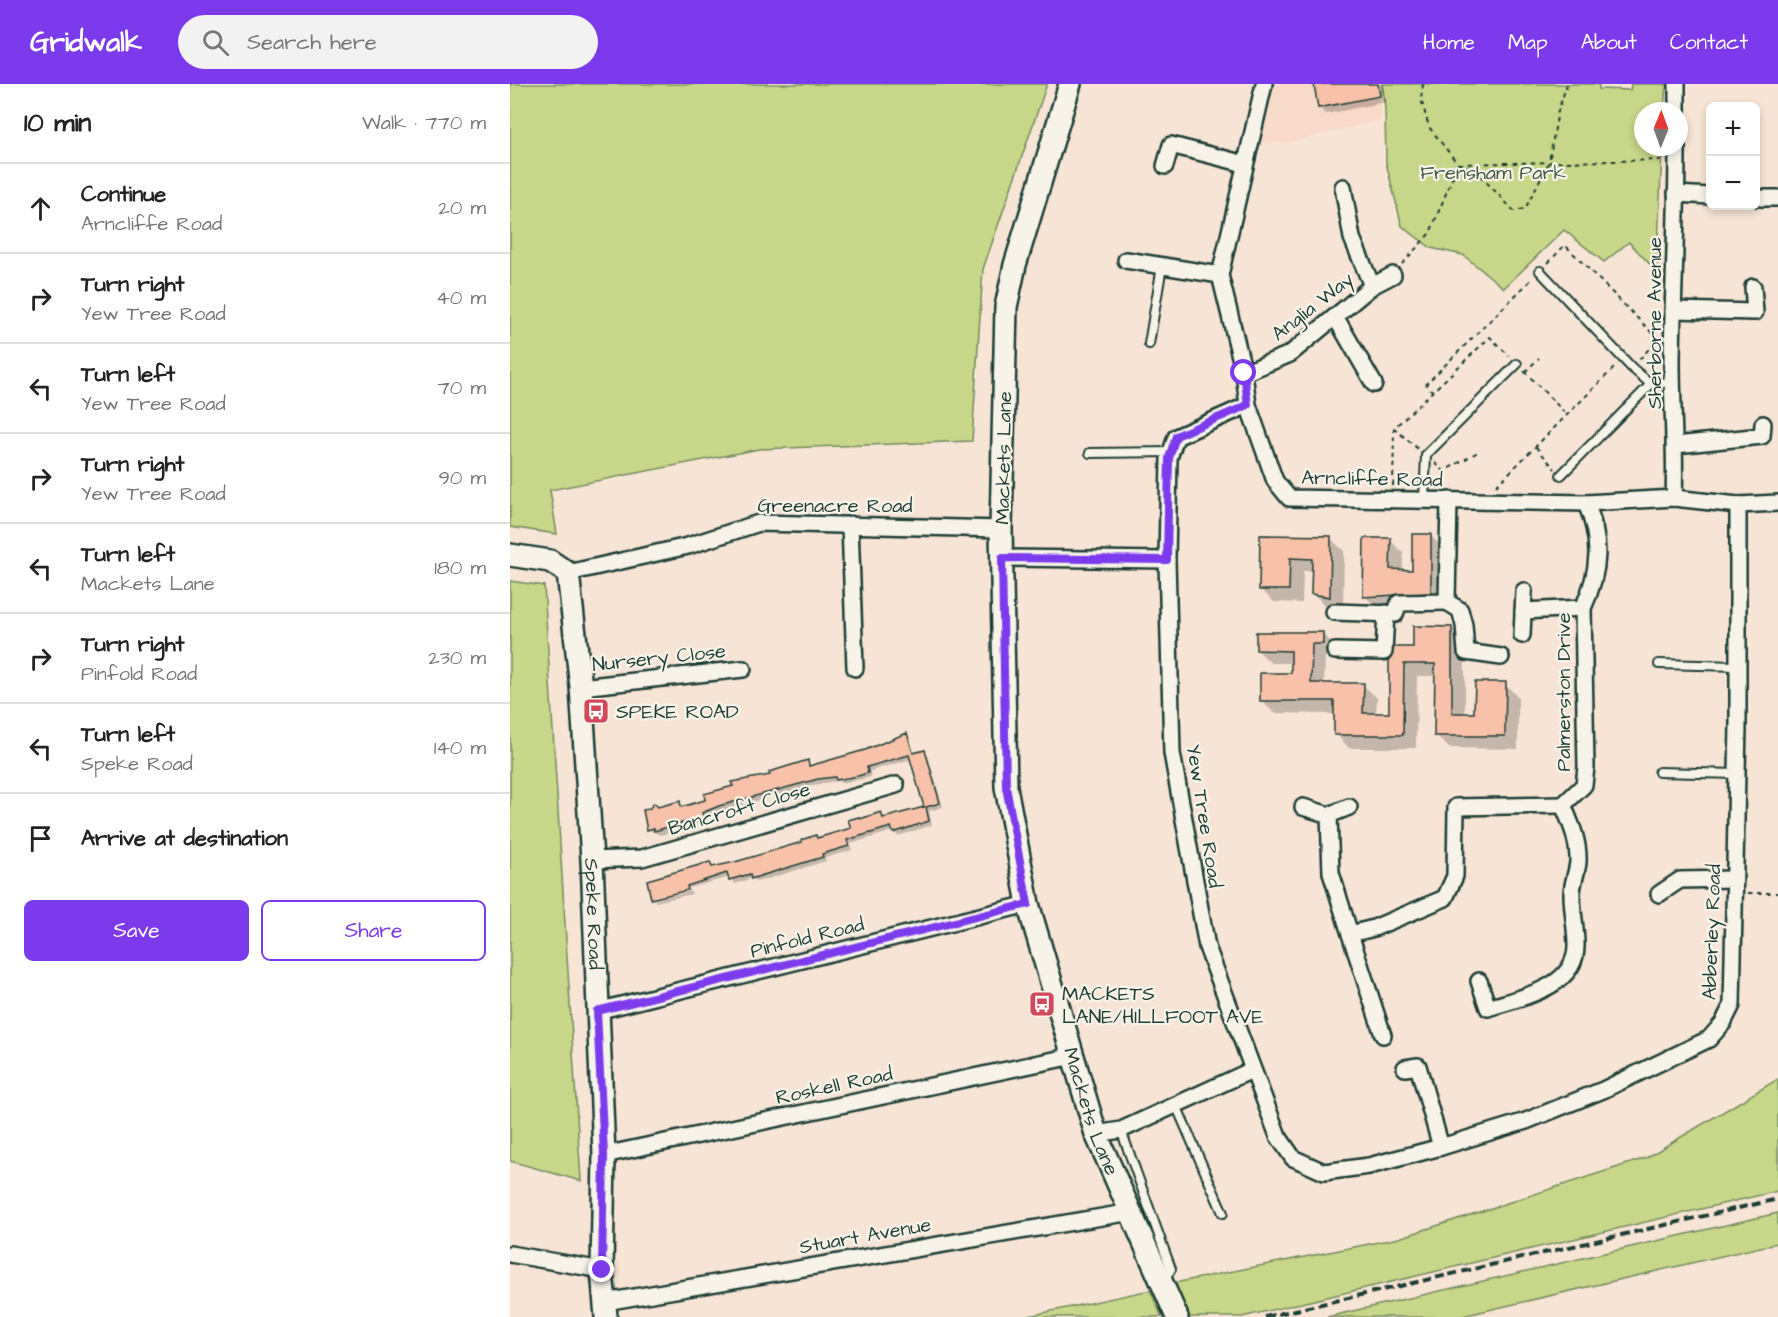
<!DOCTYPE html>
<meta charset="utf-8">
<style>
body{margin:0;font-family:"Architects Daughter",sans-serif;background:#f2f2f2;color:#222}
.controls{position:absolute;right:18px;top:18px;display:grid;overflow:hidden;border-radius:9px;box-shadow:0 3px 9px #0003}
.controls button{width:54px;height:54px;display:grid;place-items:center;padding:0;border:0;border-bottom:2px solid #e0e0e0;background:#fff;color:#222;font:30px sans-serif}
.compass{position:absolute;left:1124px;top:18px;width:54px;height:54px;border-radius:50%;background:#fff;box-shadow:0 3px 9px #0003;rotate:1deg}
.stop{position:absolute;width:18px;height:18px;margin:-14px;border:4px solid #7c3aed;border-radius:50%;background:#fff}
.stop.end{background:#7c3aed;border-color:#fff;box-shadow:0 2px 6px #0008}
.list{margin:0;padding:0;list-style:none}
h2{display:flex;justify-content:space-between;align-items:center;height:78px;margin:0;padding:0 24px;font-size:26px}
h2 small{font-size:20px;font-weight:400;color:#767676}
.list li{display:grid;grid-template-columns:39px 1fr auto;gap:18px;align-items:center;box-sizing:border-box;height:90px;padding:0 24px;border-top:2px solid #e0e0e0}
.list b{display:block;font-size:22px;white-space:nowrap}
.list p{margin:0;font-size:20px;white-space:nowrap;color:#767676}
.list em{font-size:20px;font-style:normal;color:#767676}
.actions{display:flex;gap:12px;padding:18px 24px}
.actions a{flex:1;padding:14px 0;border:2px solid #7c3aed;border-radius:9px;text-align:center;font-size:21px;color:#7c3aed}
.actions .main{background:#7c3aed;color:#fff}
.icon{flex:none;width:33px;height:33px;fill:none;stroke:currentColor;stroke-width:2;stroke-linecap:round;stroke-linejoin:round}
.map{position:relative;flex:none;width:1268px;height:1233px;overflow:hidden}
header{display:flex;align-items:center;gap:36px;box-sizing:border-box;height:84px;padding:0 30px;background:#7c3aed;color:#fff}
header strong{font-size:28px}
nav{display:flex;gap:33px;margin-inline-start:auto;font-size:21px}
.search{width:420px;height:54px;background:#f2f2f2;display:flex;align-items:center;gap:15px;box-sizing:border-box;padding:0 21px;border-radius:33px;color:#767676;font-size:22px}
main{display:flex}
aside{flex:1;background:#fff}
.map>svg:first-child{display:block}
.built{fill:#f7dac8}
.green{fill:#c7d689;stroke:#738a5e;stroke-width:1.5}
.shadow{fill:#0003}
.building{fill:#f7c2a9;stroke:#1f3d34;stroke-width:1.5}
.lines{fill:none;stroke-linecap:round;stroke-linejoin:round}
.lane-casing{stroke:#1f3d34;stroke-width:12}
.street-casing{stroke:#1f3d34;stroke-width:20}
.secondary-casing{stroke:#1f3d34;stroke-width:26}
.path{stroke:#1f3d34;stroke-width:2;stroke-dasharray:4.5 4.5;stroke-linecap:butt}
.lane{stroke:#f7f3e8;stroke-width:8}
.street{stroke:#f7f3e8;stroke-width:15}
.secondary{stroke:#f7f3e8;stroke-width:21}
.rail{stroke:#1f3d34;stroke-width:4;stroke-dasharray:9 4.5;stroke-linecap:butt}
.route{stroke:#7c3aed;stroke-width:8}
.labels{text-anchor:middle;stroke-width:4.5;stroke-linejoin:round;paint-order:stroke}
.park-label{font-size:20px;fill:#415c45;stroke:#f7f3e8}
.street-label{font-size:20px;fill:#1f3d34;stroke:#f7f3e8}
.poi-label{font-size:20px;fill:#1f3d34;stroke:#f7f3e8;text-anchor:start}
</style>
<header>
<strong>Gridwalk</strong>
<div class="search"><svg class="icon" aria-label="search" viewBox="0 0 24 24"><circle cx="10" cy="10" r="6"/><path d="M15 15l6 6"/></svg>Search here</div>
<nav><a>Home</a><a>Map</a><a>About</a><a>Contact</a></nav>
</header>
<main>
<aside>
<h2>10 min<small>Walk · 770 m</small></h2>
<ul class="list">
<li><svg class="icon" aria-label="ahead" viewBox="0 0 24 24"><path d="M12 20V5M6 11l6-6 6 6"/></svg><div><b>Continue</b><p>Arncliffe Road</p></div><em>20 m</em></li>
<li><svg class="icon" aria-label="right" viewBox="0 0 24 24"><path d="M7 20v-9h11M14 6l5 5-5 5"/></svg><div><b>Turn right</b><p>Yew Tree Road</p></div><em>40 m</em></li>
<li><svg class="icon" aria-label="left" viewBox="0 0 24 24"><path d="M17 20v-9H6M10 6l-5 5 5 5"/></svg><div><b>Turn left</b><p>Yew Tree Road</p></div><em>70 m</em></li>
<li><svg class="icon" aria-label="right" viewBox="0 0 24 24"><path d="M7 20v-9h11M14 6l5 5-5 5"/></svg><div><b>Turn right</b><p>Yew Tree Road</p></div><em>90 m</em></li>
<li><svg class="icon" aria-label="left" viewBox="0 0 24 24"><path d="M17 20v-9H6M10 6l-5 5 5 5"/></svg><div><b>Turn left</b><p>Mackets Lane</p></div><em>180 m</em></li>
<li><svg class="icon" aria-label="right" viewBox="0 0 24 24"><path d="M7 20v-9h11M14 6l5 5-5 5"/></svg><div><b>Turn right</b><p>Pinfold Road</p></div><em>230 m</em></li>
<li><svg class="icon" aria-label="left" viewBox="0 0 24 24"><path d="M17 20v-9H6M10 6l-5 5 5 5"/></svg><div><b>Turn left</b><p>Speke Road</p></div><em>140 m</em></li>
<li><svg class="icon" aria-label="arrive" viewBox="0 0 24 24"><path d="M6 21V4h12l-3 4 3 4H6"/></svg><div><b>Arrive at destination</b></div></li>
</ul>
<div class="actions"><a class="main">Save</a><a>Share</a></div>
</aside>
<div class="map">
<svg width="1268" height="1233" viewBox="0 0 1268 1233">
<rect width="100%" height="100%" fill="#f7e4d5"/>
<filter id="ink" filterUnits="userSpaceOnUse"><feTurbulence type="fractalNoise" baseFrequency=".0167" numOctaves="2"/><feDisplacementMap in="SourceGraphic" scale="12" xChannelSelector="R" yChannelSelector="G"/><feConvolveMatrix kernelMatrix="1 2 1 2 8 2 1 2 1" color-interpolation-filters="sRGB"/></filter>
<g filter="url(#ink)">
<!-- built -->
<path class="built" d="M760,0h108l4,36 -95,23h-29z"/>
<!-- green -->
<g class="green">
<path d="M0,0h537l-64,185 -11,172 -213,8 -209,41 7,44 -47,-7z"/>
<path d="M872,0h217v5l31,1 1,-6h35l-2,27h-21v36h19l-5,125 -28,-30 -25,20 -40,-32 -60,58 -41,-33 -32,-7 -29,-22 -16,-63 -1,-54z"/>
<path d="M0,497l34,5 37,595 -71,-20z"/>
<path d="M1268,995v112l-536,126h-56l-17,-33 230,-46 247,-80z"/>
<path d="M1268,1129v30l-320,74h-131z"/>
<path d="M640,1206l12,27h-138z"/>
</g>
<!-- shadow -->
<g class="shadow">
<path d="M806,0h67l3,18 -60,12 -7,-6z"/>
<path d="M920,451l14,14v56l-66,5 -13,-14 25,-56 13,13v18h11z"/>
<path d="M751,453l69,1 14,13 -1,58 -17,-2 -13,-14v-22h-10l-1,32 -28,-1 -14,-13z"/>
<path d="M942,544l13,14v73h11l29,-31 13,13v52l-69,-1 -13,-13v-59h-19l-1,72h-67l-13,-14v-20l-62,-1 -13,-13 31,-26v-11h-21l-14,-13 66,-16 13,13v10h-11l-1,28h39l14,13 -1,16h14l1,-54z"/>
<path d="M397,651l8,19 9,-2 4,4 15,51 -14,4 3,14 -34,11 -5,-5 -43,13 2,6 -27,8 1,3 -62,19 -8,2 -3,-4 -18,6 -5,-7 -78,21 -3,-17 61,-18 5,5 20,-5 69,-20 -1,-2 13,-4 2,2 16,-5 19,-5 -3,-8 9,-3 21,-4 5,5 41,-11 -14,-49 -42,12 1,6 -8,2 -22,4 -2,-2 -16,2 -100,27 -18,7 2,4 -47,14 -12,-6 -3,-17 9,-7 4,4 22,-6 4,4 23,-6 -1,-5 28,-8 -1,-5 39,-7 -1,-3 37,-11 4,5 54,-16z"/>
<path d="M181,807l1,3 -36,8 -2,-2z"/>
</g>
<!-- building -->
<g class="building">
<path d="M804,0h64l2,12 -62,12z"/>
<path d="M902,450h19v59l-68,4 1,-59h27l-1,31 22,1z"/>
<path d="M750,451l71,1 -1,61 -19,-3 1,-35 -22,-1 -1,32h-30z"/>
<path d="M903,542l39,1v86h22l1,-31h31l-1,54h-71l1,-72h-31l-1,71h-69v-34h-74v-28h31v-22l-35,-1v-18h67v12h-11l-1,39h53l-1,30h26v-53l5,-13h19z"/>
<path d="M397,649l6,20 12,-3 15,53 -14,4 3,14 -36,12 -2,-6 -44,13 2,6 -27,8 1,3 -63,19 -9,3 -1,-5 -21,6 -2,-7 -40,13 1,4 -37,9 -4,-19 63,-18 2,5 23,-5 67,-20 -1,-2 15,-5 1,3 34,-10 -3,-8 11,-3 1,2 21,-7 2,6 41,-11 -15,-52 -42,12 1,6 -10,3 -22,4 -1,-3 -17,2 -99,27 -17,7 2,4 -50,14v-3l-7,2 -4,-20 6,-1 5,-6 4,4 22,-6 1,6 24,-7 -1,-6 29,-8 -2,-4 39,-7 -1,-3 39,-12 1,6 56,-16z"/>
</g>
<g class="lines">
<defs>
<g id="lane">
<path d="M1030,187l92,97 19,16 21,-2"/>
<path d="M639,260l13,-78"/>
<path d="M580,369l81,-1"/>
<path d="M1051,391l90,-91"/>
<path d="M914,416l2,-45 91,-91"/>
<path d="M1149,580l79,2"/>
<path d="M1149,688l78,2"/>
<path d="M666,1021l47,108"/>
<path d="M611,1046l50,139 -7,11"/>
</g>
<g id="street">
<path d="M754,0l-44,191 24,98 4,32 27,76 14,17 297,5 88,-5 64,7 40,-2"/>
<path d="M1167,27v-27"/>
<path d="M655,82l6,-21 74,19"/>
<path d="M1166,110l34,2"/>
<path d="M1246,114h22"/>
<path d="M616,176l94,15"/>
<path d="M862,202l21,-11"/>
<path d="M1163,226l82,2 -2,-25"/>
<path d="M826,234l38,66"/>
<path d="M734,289l46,-19 82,-68 -20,-48 -9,-51"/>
<path d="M738,321l-72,32 -7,21 -2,102 5,193 35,194 71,189 15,22 31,14 45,-6 72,-19 85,-26 77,-31 106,-51 14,-16 9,-18 6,-279v-221"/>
<path d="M1166,361l86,-9 1,-12"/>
<path d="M1164,414c2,-46 -2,-91 -2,-137 1,-71 5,-142 5,-214"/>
<path d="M340,440l5,144"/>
<path d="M492,474l165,2"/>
<path d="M58,489l120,-27 71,-23 242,6"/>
<path d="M937,518l13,8 4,15 2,27 35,5"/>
<path d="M1013,527l60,-3"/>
<path d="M824,528l61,2 4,-11 48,-1 2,-102"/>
<path d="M1012,551l2,-44"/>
<path d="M825,567l49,1 2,-39"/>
<path d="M71,603l162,-18"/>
<path d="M793,723l26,8 20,-8"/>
<path d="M819,731l2,58 19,61 24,-6 71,-30 10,-22 1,-69 107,-2"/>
<path d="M82,776l50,-2 254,-73"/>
<path d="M1149,810l21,-14 54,-1"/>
<path d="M840,850l33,101"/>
<path d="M969,897l9,27c31,-10 89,-20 88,-63 0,-17 -4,-34 -4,-51 0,-11 5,-21 6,-32 1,-21 -7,-38 -15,-57l21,-20 2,-18 -3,-159c17,-37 19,-67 3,-105"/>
<path d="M87,927l431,-107"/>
<path d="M895,984l13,-2 23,81"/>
<path d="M586,1050l25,-4 131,-60"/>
<path d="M94,1071l469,-99"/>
<path d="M0,1170l92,16"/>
<path d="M95,1218l526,-90"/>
</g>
<g id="secondary">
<path id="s1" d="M560,0l-55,181 -9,42 -5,222 5,258 22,117 68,230 81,183"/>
<path id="s2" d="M0,471l40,6 18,12 13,114 11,173 12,295 -2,115 4,47"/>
</g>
</defs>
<!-- lane casing -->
<use href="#lane" class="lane-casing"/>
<!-- street casing -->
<use href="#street" class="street-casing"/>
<!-- secondary casing -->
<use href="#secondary" class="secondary-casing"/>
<!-- path -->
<g class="path">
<path d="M913,0l-2,15 8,28 29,37 17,6 39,41 11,-2 24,-47 9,-51 9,-27"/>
<path d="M1038,179l17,-18 93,94 -20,22"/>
<path d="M892,180l28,-31 28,-69 205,-4"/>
<path d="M1014,287l44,45"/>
<path d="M1015,288l14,-14"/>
<path d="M923,308l-7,-8 107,-106"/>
<path d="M884,344l25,22"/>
<path d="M1026,363l19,22"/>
<path d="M925,379l9,8 34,-19"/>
<path d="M883,402l1,-58 96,-91 19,19"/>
<path d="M986,402l121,-121"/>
<path d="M1238,809h30"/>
</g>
<!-- lane -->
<use href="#lane" class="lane"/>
<!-- street -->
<use href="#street" class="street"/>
<!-- secondary -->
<use href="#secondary" class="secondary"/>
<!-- rail -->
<path class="rail" d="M755,1233l513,-118"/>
</g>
</g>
<g class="lines" filter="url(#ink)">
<!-- route -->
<path class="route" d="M92,1186l2,-115 -7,-144 431,-107 -22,-117 -4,-229 165,2 2,-102 7,-22 72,-31 -4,-32"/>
</g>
<!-- icons -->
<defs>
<symbol id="bus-square" viewBox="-11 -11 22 22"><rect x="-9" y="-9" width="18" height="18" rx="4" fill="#d1495b" stroke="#f7f3e8"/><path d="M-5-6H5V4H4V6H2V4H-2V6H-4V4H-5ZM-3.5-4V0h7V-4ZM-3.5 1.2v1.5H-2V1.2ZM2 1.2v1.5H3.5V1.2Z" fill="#fff"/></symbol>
</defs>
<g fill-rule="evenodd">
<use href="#bus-square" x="71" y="612" width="30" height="30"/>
<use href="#bus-square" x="517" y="905" width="30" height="30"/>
</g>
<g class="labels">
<!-- park labels -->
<g class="park-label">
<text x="983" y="95">Frensham Park</text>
</g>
<!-- street labels -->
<g class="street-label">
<text transform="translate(802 222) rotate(-38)" y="7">Anglia Way</text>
<text transform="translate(1144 239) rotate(-90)" y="7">Sherborne Avenue</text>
<text transform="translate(493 374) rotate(-89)" y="7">Mackets Lane</text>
<text transform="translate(862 394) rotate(1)" y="7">Arncliffe Road</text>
<text x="325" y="428">Greenacre Road</text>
<text transform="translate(149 573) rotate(-6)" y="7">Nursery Close</text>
<text transform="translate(1053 608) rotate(-90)" y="7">Palmerston Drive</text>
<text transform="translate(229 724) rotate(-16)" y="7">Bancroft Close</text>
<text transform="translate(695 732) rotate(81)" y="7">Yew Tree Road</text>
<text dy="7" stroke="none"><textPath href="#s2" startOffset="404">Speke Road</textPath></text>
<text transform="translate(1201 848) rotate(-88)" y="7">Abberley Road</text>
<text transform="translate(297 853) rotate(-14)" y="7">Pinfold Road</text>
<text transform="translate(324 1001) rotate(-12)" y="7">Roskell Road</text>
<text dy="7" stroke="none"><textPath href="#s1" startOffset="1048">Mackets Lane</textPath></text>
<text transform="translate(355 1151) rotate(-10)" y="7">Stuart Avenue</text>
</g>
<!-- poi labels -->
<g class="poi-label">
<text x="106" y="634">SPEKE ROAD</text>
<text x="552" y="916">MACKETS<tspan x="552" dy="23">LANE/HILLFOOT AVE</tspan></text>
</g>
</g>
</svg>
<div class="controls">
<button>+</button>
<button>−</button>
</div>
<svg class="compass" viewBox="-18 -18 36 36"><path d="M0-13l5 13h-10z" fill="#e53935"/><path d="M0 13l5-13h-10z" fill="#767676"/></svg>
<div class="stop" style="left:734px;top:289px"></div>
<div class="stop end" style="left:92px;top:1186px"></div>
</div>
</main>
